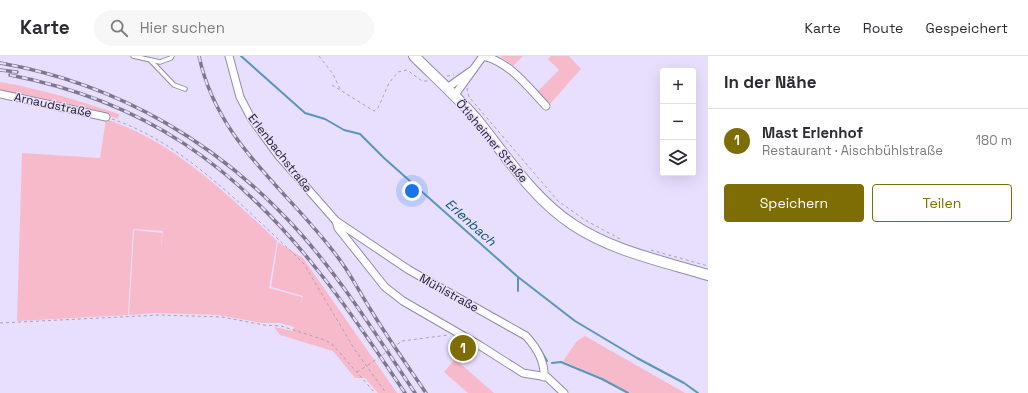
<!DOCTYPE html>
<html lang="de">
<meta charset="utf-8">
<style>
body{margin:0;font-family:"Space Grotesk",sans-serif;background:#f7f7f7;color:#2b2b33}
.controls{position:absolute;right:12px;top:12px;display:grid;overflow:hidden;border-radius:4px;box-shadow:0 4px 16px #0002}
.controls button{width:36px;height:36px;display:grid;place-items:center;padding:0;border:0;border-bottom:1px solid #e1e1e2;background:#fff;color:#2b2b33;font:20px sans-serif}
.you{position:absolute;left:412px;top:135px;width:14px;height:14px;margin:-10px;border:3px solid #fff;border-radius:50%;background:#1a73e8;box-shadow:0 0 0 6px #1a73e833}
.badge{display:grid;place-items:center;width:26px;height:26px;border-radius:50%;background:#7e6c05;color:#fff;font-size:13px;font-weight:700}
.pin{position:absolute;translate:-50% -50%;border:2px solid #fff;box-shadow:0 1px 4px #0006}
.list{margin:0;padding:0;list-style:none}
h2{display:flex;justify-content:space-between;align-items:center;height:52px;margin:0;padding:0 16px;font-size:17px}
h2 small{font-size:13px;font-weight:400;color:#7c7c81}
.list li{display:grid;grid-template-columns:26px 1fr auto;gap:12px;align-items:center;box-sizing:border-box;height:64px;padding:0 16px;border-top:1px solid #e1e1e2}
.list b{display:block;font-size:15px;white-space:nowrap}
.list p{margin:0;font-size:13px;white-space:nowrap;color:#7c7c81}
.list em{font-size:13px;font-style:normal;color:#7c7c81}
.actions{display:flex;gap:8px;padding:12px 16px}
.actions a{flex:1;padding:9px 0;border:1px solid #7e6c05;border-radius:4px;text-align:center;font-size:14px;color:#7e6c05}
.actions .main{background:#7e6c05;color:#fff}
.icon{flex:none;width:22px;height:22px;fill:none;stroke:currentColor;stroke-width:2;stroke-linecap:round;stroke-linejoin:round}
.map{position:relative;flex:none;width:708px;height:337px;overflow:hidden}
header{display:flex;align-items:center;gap:24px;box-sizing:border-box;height:56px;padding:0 20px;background:#fff;border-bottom:1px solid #e1e1e2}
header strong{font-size:19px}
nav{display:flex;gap:22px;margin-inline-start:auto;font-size:14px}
.search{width:280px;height:36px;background:#f7f7f7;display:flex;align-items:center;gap:10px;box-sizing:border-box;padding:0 14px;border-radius:22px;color:#7c7c81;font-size:15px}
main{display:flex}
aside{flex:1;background:#fff}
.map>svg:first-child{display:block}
.green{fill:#f7baca}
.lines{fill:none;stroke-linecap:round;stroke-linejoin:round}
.stream{stroke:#5a96ba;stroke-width:2}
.lane-casing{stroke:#928ba7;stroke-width:5.5}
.street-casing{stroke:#928ba7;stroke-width:9}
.secondary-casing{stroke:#928ba7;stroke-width:12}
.path{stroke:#a7a1b9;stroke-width:1;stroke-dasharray:3 3;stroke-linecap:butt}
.lane{stroke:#fff;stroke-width:3.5}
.street{stroke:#fff;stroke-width:7}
.secondary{stroke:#fff;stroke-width:10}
.rail-casing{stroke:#7d788c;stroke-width:3.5}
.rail{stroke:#e7dffd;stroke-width:2;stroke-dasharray:6;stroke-linecap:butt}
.path-bridge{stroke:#a7a1b9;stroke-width:1;stroke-dasharray:3 3;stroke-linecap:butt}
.labels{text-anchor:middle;stroke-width:3;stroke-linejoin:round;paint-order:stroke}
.street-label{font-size:12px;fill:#1c1924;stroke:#e7dffd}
.water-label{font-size:13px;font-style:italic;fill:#065170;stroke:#e7dffd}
</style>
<header>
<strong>Karte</strong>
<div class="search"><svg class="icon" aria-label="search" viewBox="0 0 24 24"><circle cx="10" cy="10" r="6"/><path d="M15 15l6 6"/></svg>Hier suchen</div>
<nav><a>Karte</a><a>Route</a><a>Gespeichert</a></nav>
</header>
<main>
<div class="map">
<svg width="708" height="337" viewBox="0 0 708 337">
<rect width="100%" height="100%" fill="#e7dffd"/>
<!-- green -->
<g class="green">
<path d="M500,0h23l-10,10z"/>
<path d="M551,0h18l12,13 -31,35 -12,-13 21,-21 -11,-11z"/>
<path d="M0,26c41,7 80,19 119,32l-1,5 -12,-4 -106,-24z"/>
<path d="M106,63c68,23 120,74 171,122l-8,47 33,9 -1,8 2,-9 -32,-9 7,-45 25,16 94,135h-19l-13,-15h-10l-22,-27 -53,-16 -6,-8 19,4 1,-4 -14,-4h-17l-45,-8 -62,-2 -27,2 5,-85 28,3 -1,17 2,-19 -30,-2 -5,86 -111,6 5,-168 78,5z"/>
<path d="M585,280l100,57h-56l-27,-15 -39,-17 14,-20z"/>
<path d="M455,303l39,34h-26l-24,-21z"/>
</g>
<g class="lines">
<!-- stream -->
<g class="stream">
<path d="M241,0l64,57 20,6 19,11 16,4 24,24 134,119 57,44 62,37 47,25 14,10"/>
<path d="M518,235v-14"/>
<path d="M540,293l7,12"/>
<path d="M552,307l9,-1 41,17 26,14"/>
</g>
<defs>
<g id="lane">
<path d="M133,0l27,6 11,-4 1,-2"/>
<path d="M151,5l23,24 11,4"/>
</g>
<g id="street">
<path d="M229,0l11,41 11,21 27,37 58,66 73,49 117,66c10,11 19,26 18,41"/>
<path d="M483,0c27,6 45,31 63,50"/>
<path d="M447,32l24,-17"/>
<path d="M0,38l106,23"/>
<path d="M454,40l29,-40"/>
<path d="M336,165l2,7 47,59 18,14 76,44 44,28 24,4 17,16"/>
</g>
<path id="secondary" d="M414,0c21,21 45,42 64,65 29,36 55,77 94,103 40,27 90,37 136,51"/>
</defs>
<!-- lane casing -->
<use href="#lane" class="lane-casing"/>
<!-- street casing -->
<use href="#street" class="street-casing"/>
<!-- secondary casing -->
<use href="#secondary" class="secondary-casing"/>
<!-- path -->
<g class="path">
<path d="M319,0l14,18 7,15"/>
<path d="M447,20l7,-1"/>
<path d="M332,29l42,26 4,-3 11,-25 9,-11 9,-2 15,11h7"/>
<path d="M467,32l2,9 89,104 27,19 35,19"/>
<path d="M112,63c70,23 129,86 182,135l10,10 51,86 31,43"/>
<path d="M651,194l57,16"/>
<path d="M0,267l160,-8 62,2 42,8 17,1 44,14 8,5 42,48"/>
<path d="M402,285l46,-6"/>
<path d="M357,316l11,-7"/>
</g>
<!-- lane -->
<use href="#lane" class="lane"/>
<!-- street -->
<use href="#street" class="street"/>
<!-- secondary -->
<use href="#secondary" class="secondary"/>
<defs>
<g id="rail">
<path d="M199,0c19,90 93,136 143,207 10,14 18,30 27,44 18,30 38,58 57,86"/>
<path d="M0,7c119,21 221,81 301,171 43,49 78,105 114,159"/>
<path d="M0,14l17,2"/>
<path d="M10,19c134,26 225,90 309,197 31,38 58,80 86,121"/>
</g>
</defs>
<!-- rail casing -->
<use href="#rail" class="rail-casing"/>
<!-- rail -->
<use href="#rail" class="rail"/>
<!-- path-bridge -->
<path class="path-bridge" d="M368,309l34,-24"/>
</g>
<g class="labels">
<!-- street labels -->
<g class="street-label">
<text transform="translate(53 49) rotate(12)" y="4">Arnaudstraße</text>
<text transform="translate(492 85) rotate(50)" y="4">Ötisheimer Straße</text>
<text transform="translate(280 97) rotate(52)" y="4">Erlenbachstraße</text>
<text transform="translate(449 237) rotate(29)" y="4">Mühlstraße</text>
</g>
<!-- water labels -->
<g class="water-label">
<text transform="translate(471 166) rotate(42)" y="5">Erlenbach</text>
</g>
</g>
</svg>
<div class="controls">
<button>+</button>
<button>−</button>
<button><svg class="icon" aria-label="layers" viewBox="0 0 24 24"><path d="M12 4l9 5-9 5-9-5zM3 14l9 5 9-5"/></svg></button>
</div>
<div class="you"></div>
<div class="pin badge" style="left:463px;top:292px">1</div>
</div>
<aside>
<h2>In der Nähe<small></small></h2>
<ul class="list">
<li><span class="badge">1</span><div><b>Mast Erlenhof</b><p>Restaurant · Aischbühlstraße</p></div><em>180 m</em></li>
</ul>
<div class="actions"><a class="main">Speichern</a><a>Teilen</a></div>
</aside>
</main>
